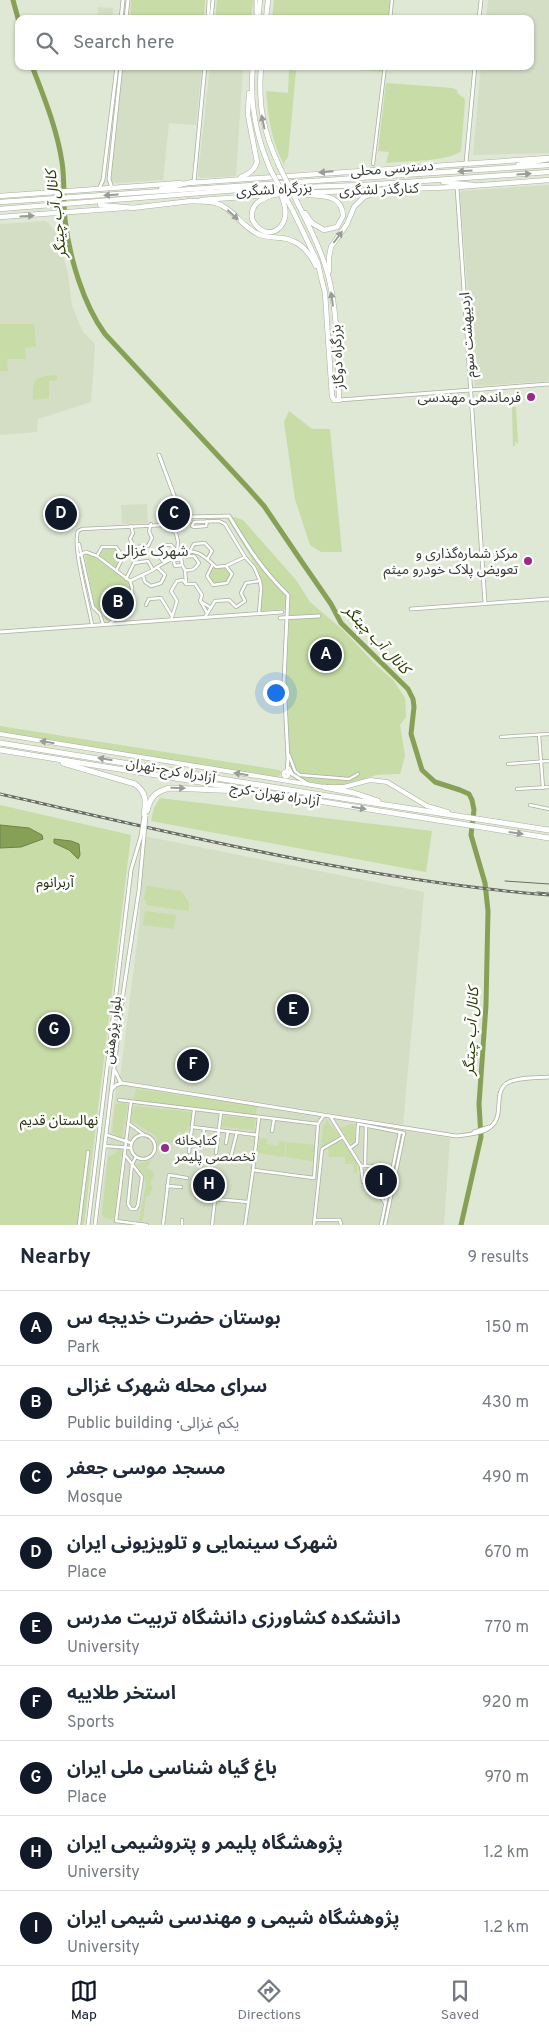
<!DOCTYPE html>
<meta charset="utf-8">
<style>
body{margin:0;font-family:Overpass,"Noto Sans Arabic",sans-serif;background:#f2f2f3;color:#1f2937}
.you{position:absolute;left:275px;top:692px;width:18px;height:18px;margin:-12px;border:4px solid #fff;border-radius:50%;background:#1a73e8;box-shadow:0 0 0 8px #1a73e833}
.badge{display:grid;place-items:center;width:32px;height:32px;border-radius:50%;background:#111827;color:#fff;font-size:16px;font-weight:700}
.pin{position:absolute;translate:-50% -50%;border:2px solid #fff;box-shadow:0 1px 5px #0006}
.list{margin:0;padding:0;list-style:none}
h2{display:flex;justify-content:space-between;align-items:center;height:65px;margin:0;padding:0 20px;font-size:21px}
h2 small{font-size:16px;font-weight:400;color:#747a83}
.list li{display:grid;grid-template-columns:32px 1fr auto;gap:15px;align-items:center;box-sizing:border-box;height:75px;padding:0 20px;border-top:1px solid #e0e1e3}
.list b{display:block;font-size:19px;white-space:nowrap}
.list p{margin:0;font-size:16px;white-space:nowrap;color:#747a83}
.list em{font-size:16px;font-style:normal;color:#747a83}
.icon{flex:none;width:28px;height:28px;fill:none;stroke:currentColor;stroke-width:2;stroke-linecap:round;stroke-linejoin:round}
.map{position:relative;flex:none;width:549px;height:1225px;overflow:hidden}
.search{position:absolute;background:#fff;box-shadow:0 1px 4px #0004;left:15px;right:15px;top:15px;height:55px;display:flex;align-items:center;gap:12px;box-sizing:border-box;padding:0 18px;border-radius:10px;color:#747a83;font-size:19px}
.sheet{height:740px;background:#fff}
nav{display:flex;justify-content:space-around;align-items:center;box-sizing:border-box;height:70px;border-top:1px solid #e0e1e3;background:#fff;font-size:14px;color:#747a83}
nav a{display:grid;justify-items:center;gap:2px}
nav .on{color:#111827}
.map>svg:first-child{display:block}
.built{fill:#d4dec5}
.green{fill:#c7dca6}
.water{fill:#86a155;stroke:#6e824a}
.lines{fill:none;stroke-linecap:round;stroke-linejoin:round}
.river{stroke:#86a155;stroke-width:5}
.minor-casing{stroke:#a9b09f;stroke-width:4}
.tertiary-casing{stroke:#a9b09f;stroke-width:4.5}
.secondary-casing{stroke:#a9b09f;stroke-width:5}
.primary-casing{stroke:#a9b09f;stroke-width:5.5}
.trunk-casing{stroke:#a9b09f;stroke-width:5.5}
.motorway-casing{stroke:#a9b09f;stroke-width:6}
.minor{stroke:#fff;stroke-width:2.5}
.tertiary{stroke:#fff;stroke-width:3}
.secondary{stroke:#fff;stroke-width:4}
.primary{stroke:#fff;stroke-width:4.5}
.trunk{stroke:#fff;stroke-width:4.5}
.motorway{stroke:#fff;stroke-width:5}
.tram{stroke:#686c62;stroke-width:1}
.rail-casing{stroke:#686c62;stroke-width:3}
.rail{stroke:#fff;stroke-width:1;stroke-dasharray:4;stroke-linecap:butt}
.tertiary-bridge-casing{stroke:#a9b09f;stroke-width:4.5;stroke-linecap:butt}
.trunk-bridge-casing{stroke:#a9b09f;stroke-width:5.5;stroke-linecap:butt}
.tertiary-bridge{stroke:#fff;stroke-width:3}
.trunk-bridge{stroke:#fff;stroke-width:4.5}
.oneway{fill:#9a9c98}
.poi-dot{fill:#9a2987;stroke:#fff;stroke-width:2}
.labels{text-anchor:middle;stroke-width:5;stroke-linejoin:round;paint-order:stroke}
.street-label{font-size:14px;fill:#363932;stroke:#fff}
.poi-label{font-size:14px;fill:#363932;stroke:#fff;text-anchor:end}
.park-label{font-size:14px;fill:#263211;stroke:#fff}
.water-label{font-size:15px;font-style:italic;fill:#2a3b00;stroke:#fff}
.neighbourhood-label{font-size:15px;fill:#393f31;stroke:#fff}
</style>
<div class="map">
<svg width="549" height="1225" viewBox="0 0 549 1225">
<rect width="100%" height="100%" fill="#dfe7d5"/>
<!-- built -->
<g class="built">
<path d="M488,0h61v153l-76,2 8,-89h49v-47h-44z"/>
<path d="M98,7l15,1 -1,11h-15z"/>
<path d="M123,66h79l-6,59 -27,-2 -6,57 -48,3 -4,-3z"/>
<path d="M210,66l33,1 -7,109 -36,2 -2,-2z"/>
<path d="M549,185v196l-74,5 -15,-192 2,-3z"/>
<path d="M46,221l10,11 12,42 4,32 11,26 12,12 -4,58 -53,17 -1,13 -37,3v-211z"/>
<path d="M147,504l1,19 -26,1 -1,-19z"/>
<path d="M144,836l280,56 -21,233 -282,-45 -1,-2 19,-151z"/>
<path d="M121,1085l329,53 -6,87h-346l18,-137z"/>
</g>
<!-- green -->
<g class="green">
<path d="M131,0h74l-1,19h-74z"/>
<path d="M217,0h36l-2,19h-36z"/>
<path d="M274,0h120l-2,19h-120z"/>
<path d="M316,66h71l-1,6z"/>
<path d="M289,70l7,1 -8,86 -4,5 2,6c-15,-28 -17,-46 -20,-77l22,2z"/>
<path d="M386,83l66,5 5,2 1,4 6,4 1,3 -4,50c-13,11 -58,10 -75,12l3,-11 -11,-1z"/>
<path d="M0,324h34l2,23 -11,1 1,11h-19l1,12h-8z"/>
<path d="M57,375v5l-8,1v17l-16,2c-1,-23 2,-23 24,-25z"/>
<path d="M512,407h4l2,37 -3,-3v5h-2z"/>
<path d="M289,411l23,18h18l12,123h-21l-11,-7 -15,-46 -11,-77z"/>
<path d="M226,517h8l9,3 53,60 14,22 33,28 33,35 17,15 12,18 1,19 -6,8 5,31 -5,18c-8,0 -16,0 -24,1 -9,2 -17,7 -26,9 -20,4 -48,2 -60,-16l-4,-90 4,-69 -30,2 3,-25 -6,-19z"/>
<path d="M103,548h12l6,10 -5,10 -17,-13z"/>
<path d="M84,553c8,0 40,22 45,30 5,8 2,17 -4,25 -4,6 -10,11 -19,12l-3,-8 -8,-4z"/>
<path d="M213,566l3,2h9l5,7 -4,7 -13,1 -5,-8z"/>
<path d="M0,726l279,44 3,2 -4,6 -278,-45z"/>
<path d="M160,798l272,33 -6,41 -275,-51 3,-13z"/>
<path d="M0,805l131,30 -47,390h-84z"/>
<path d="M148,886l33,5 8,11v9l-43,-6v-5h-2l2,-13z"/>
<path d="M145,911l31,4 -2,14 -31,-4z"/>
<path d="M136,1089l122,17 -3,9 -121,-15z"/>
<path d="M120,1103l8,1 -6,35 -10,-7 3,-27z"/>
<path d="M133,1106l59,6 -1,12 -7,10 -5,-3 -3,3 2,2 -3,6 -3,-1 -1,3 -8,-3 -5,7 -2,-12 -25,-15z"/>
<path d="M223,1116l32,3 -1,11 -32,-3z"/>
<path d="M326,1120l14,16 -19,12 2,-23h2z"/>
<path d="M351,1124h4v16l-3,5 -12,-17z"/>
<path d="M259,1138l8,1v5l11,2 1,-5 7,1 -2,15 -26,-4z"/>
<path d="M342,1140l15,22v11h-3v-9h-9v-7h-16l-1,-9z"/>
<path d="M287,1142l28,3 -2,15 -2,1 -26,-4z"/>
<path d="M117,1149h4l1,2 -7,61 -1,5 -2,2 -7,-1 -3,-4 6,-57 8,-4z"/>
<path d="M152,1160l-5,8 6,3 1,4 -4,9 3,2 -4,10h-3l-3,23 -2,3 -2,-1 7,-37 -3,-10 -7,-10z"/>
</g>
<!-- water -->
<g class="water">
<path d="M0,825l29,3 13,7 1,4 -22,8 -21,1z"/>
<path d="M54,839l17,2 8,3 1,11 -2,4 -9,-9 -15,-7z"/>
<path d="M190,1053l10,2 -4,21 -10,-2z"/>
</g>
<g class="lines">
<!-- river -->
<g class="river">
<path d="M13,0l6,22"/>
<path d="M32,66c12,31 25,63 30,96 3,18 1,38 3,57 4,37 18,85 40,115l143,154 16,18 40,59 27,39 10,19 67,66 5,10 1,8 -3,27 11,36 13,12 25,8 9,4 3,6 2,10 -3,25 14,48 3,28 -2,94 -7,99 2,33 -20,88"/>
</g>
<defs>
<g id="minor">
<path d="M390,19l2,-19"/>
<path d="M373,164l12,-98"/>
<path d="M207,521l-1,5 -12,1 -2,-1 2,-4 25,-1 6,3 20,33 9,10 6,14 1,8 -2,24"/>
<path d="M131,526l2,7 -3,6 4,8 14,-1 4,-8 -3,-7 2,-7"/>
<path d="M79,544l14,63 7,7 3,10"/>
<path d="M190,551l4,-7 11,-1 7,8 -4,7"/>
<circle cx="177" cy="556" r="4"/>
<path d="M177,552c20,-3 25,2 39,15l10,-1 19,-9"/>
<path d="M79,555l7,-3 11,4 33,25c8,19 -5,32 -20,42"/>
<path d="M97,556l5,-9h14l7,10 -7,14"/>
<path d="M164,562l-5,-6 5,-11h7l6,7"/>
<path d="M213,564l-6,12 6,9 14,-2 5,-9 -6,-8"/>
<path d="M157,567l16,-9 2,8 7,-1"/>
<path d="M185,570l-3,-5 -1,-8 13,-1 5,7c-4,6 -6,8 -14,7l1,13"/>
<path d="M143,576l2,6 6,4 10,-3 4,-8 -8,-8 -4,3"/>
<path d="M126,579l8,-16 14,-2 5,9 -23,11"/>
<path d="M201,602l6,11"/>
<path d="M146,605l3,-6 12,-1 11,18"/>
<path d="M205,617l10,-16 14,-1 7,7 9,-6 -4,-8 5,-10 14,-2"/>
<path d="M171,620l6,-19 -6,-10 6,-10 6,-1 3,4h9l7,11 -2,6 11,7"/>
<path d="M92,625c-3,-19 -20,-79 -14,-94l4,-2 83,-4 11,8 2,9 -1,10"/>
<path d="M539,735l4,53"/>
<path d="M501,737l48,-3"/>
<path d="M289,755l6,16 5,4 49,4 9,-5"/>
<path d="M508,764l41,-3"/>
<path d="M517,789l32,-2"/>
<path d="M530,805l19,4"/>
<path d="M119,1100l199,24"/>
<path d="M131,1102l-15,119 31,4"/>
<path d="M330,1116l31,50 2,16 9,1v-17h-11"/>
<path d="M128,1123l15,11"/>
<path d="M192,1127l65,8"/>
<path d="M272,1131l2,-12"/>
<circle cx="143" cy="1147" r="12"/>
<path d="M107,1135l24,8"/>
<path d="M203,1141l1,-13"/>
<path d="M226,1143l2,-12"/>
<path d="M105,1146l26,2"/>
<path d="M350,1148l7,-5 1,-19 46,9 -19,92"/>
<path d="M189,1152l5,-42"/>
<path d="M216,1153l5,-40"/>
<path d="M124,1154l8,10 4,-7"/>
<path d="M231,1156l6,-24"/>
<path d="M132,1164l10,13 -4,28 -2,4h-5l-3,-5z"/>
<path d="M365,1166l1,-40"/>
<path d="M253,1170l6,-53"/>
<path d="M372,1183l13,20"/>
<path d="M199,1185l-2,12 18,2 -3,26"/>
<path d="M167,1186l14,1"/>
<path d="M215,1199l33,3"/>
<path d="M315,1220h25l1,5"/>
<path d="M79,1225l9,-73"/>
<path d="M163,1225l6,-50 18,3"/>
<path d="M182,1225v-5"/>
<path d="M245,1225l8,-55 61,8 4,-54 6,-9"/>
<path d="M314,1225l8,-76 21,-12"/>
<path d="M381,1225l19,-93"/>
</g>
<g id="tertiary">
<path d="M256,0v19"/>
<path d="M121,19l2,-19"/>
<path d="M126,19l2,-19"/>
<path d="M208,19l1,-19"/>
<path d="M211,19l2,-19"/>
<path d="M479,19l2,-19"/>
<path d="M466,163l9,-97"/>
<path d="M194,182l11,-116"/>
<path d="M457,187l28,416"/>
<path d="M112,188l-3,-9 12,-113"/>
<path d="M99,189l4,-9 14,-114"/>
<path d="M339,400l210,-16"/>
<path d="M159,455l22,59 6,3 42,-1c19,31 32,53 59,79l-4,85 4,79 -1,12"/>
<path d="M411,609l138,-10"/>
<path d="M280,618l39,-2"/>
<path d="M0,632l282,-20"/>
<path d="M289,768l3,6 16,10"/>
<path d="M115,1071l6,12"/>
<path d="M112,1089l4,-4 6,-2 334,53c9,-1 22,-2 30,-6 22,-11 5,-36 21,-47 10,-6 30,-5 42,-6"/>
<path d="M474,1132l15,-5"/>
<path d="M88,1225l43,-355 10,-34"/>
<path d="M95,1225l28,-231 16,-104 5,-54"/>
</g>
<g id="secondary">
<path d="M0,734l324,53h20l26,-7 17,2 40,24 21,6"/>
<circle cx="286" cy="774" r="2.5"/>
</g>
<g id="primary">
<path d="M258,19l2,-19"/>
<path d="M266,19l2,-19"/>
<path d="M253,66c-4,37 3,71 18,105"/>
<path d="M261,66c-3,41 2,65 19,102"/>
<path d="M241,177c8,-3 13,-6 16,-15l-9,-47 1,-22"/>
<path d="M189,183l359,-25"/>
<path d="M0,196l181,-13"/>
<path d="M201,200l96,-7 160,-6 92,-7"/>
<path d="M132,208l59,-7"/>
<path d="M0,217l124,-9"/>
</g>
<g id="trunk">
<path d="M518,165l31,-6"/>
<path d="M443,182l31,3"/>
<path d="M161,189l31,-7"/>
<path d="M297,193c18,5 45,-3 46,23l-6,11 -13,3 -12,-7 -7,-10"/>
<path d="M273,195c-12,4 -23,9 -21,24 13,26 40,10 32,-16"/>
<path d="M189,201c8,0 18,0 27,2 16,5 25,22 40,30 8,5 17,4 26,5 17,2 27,13 34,28"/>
<path d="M0,202l549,-37"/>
<path d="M100,205l34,3"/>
<path d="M0,209l250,-20 114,-4 185,-13"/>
<path d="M293,211l25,52 3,14 4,16 7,103 2,4h5c-1,-40 -1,-96 -14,-135 -7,-22 -18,-43 -28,-63"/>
<path d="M329,271v-14l2,-10 16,-23 7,-17 10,-10 22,-8"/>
</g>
<g id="motorway">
<path d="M0,743l315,51 234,36"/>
<path d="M0,750l549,88"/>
<path d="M63,763l72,21c12,9 11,17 9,32"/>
<path d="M324,787l30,6 24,8"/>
<path d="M147,811c3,-14 9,-20 23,-23l71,3"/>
</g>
</defs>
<!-- minor casing -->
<use href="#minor" class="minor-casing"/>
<!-- tertiary casing -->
<use href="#tertiary" class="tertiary-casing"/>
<!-- secondary casing -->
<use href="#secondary" class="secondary-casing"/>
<!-- primary casing -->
<use href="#primary" class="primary-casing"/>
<!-- trunk casing -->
<use href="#trunk" class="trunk-casing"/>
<!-- motorway casing -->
<use href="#motorway" class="motorway-casing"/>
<!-- minor -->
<use href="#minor" class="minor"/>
<!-- tertiary -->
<use href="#tertiary" class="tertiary"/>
<!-- secondary -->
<use href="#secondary" class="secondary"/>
<!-- primary -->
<use href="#primary" class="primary"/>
<!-- trunk -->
<use href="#trunk" class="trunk"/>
<!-- motorway -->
<use href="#motorway" class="motorway"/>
<!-- tram -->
<g class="tram">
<path d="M505,881l44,3"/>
<path d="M537,892l12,1"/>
</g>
<defs>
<path id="rail" d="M0,794c181,41 363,86 549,101"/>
</defs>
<!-- rail casing -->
<use href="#rail" class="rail-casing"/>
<!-- rail -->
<use href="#rail" class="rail"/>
<defs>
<g id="tertiary-bridge">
<path d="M141,836l3,-20"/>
<path d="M144,836l2,-20"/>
</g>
<g id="trunk-bridge">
<path d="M280,168l17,34"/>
<path d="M271,171l22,40"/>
<path d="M280,191l4,12"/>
</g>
</defs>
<!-- tertiary-bridge casing -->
<use href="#tertiary-bridge" class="tertiary-bridge-casing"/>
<!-- trunk-bridge casing -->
<use href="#trunk-bridge" class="trunk-bridge-casing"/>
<!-- tertiary-bridge -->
<use href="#tertiary-bridge" class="tertiary-bridge"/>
<!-- trunk-bridge -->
<use href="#trunk-bridge" class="trunk-bridge"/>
</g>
<!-- one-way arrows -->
<defs><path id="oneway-solid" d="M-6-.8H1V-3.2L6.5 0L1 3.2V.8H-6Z" transform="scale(1.25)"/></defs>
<g class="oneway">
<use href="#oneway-solid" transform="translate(263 122) rotate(-102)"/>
<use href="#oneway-solid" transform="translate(465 171) rotate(176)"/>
<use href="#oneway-solid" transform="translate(326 172) rotate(175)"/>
<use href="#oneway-solid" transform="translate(524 174) rotate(-4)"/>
<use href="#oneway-solid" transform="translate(111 195) rotate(176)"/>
<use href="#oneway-solid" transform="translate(233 215) rotate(42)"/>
<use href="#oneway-solid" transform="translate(27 216) rotate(-3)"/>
<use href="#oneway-solid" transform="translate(338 237) rotate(-53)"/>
<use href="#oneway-solid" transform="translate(332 299) rotate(-98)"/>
<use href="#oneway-solid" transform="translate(47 742) rotate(-171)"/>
<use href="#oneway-solid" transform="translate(105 759) rotate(-171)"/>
<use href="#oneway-solid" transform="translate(241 774) rotate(-171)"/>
<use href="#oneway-solid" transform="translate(178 788) rotate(2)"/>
<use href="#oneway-solid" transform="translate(359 808) rotate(9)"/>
<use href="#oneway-solid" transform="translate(516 833) rotate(8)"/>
</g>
<!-- markers -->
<g class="poi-dot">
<circle cx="531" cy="397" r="5"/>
<circle cx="528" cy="561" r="5"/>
<circle cx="165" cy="1148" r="5"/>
</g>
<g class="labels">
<!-- street labels -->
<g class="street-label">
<text transform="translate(392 168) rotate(-4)" y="5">دسترسی محلی</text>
<text transform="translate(274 189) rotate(-3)" y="5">بزرگراه لشگری</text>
<text transform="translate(379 189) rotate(-2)" y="5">کنارگذر لشگری</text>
<text transform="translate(467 335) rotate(-94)" y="5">اردیبهشت سوم</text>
<text transform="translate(337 357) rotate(-93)" y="5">بزرگراه دوگاز</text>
<text transform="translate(171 770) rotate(10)" y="5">آزادراه کرج-تهران</text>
<text transform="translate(275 794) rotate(9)" y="5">آزادراه تهران-کرج</text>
<text transform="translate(112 1030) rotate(-83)" y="5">بلوار پژوهش</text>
</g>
<!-- poi labels -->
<g class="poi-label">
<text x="521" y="402">فرماندهی مهندسی</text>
<text x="518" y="558">مرکز شماره‌گذاری و<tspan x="518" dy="16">تعویض پلاک خودرو میثم</tspan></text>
<text x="175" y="1145" text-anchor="start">کتابخانه<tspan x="175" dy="16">تخصصی پلیمر</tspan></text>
</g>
<!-- park labels -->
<g class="park-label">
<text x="55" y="887">آربرانوم</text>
<text x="59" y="1125">نهالستان قدیم</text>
</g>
<!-- water labels -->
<g class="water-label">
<text transform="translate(56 214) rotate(-97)" y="5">کانال آب چیتگر</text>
<text transform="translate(377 639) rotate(47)" y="5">کانال آب چیتگر</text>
<text transform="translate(471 1031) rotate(-87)" y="5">کانال آب چیتگر</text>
</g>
<!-- neighbourhood labels -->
<g class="neighbourhood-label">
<text x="152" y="556">شهرک غزالی</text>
</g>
</g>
</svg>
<div class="you"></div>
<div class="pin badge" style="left:326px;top:655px">A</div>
<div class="pin badge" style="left:118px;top:603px">B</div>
<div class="pin badge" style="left:174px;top:514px">C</div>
<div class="pin badge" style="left:61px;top:514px">D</div>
<div class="pin badge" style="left:293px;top:1010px">E</div>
<div class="pin badge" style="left:193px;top:1065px">F</div>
<div class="pin badge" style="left:54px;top:1030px">G</div>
<div class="pin badge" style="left:209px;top:1185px">H</div>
<div class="pin badge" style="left:381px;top:1181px">I</div>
<div class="search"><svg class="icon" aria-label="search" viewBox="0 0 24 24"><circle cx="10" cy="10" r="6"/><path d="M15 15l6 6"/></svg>Search here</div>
</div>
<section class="sheet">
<h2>Nearby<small>9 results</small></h2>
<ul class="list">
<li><span class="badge">A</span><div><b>بوستان حضرت خدیجه س</b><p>Park</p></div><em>150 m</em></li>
<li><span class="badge">B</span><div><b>سرای محله شهرک غزالی</b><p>Public building · یکم غزالی</p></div><em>430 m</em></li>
<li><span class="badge">C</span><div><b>مسجد موسی جعفر</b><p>Mosque</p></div><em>490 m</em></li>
<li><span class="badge">D</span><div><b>شهرک سینمایی و تلویزیونی ایران</b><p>Place</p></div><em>670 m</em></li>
<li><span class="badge">E</span><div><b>دانشکده کشاورزی دانشگاه تربیت مدرس</b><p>University</p></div><em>770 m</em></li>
<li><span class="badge">F</span><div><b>استخر طلاییه</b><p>Sports</p></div><em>920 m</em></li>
<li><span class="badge">G</span><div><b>باغ گیاه‌ شناسی ملی ایران</b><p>Place</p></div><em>970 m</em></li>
<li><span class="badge">H</span><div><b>پژوهشگاه پلیمر و پتروشیمی ایران</b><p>University</p></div><em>1.2 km</em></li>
<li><span class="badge">I</span><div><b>پژوهشگاه شیمی و مهندسی شیمی ایران</b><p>University</p></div><em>1.2 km</em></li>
</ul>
</section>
<nav>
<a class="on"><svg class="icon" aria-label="map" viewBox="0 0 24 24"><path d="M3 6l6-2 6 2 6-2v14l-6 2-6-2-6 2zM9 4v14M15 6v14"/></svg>Map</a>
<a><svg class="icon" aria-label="directions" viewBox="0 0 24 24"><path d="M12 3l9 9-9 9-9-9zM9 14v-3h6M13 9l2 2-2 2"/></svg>Directions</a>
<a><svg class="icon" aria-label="saved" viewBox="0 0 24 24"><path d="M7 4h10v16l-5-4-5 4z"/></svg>Saved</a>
</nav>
